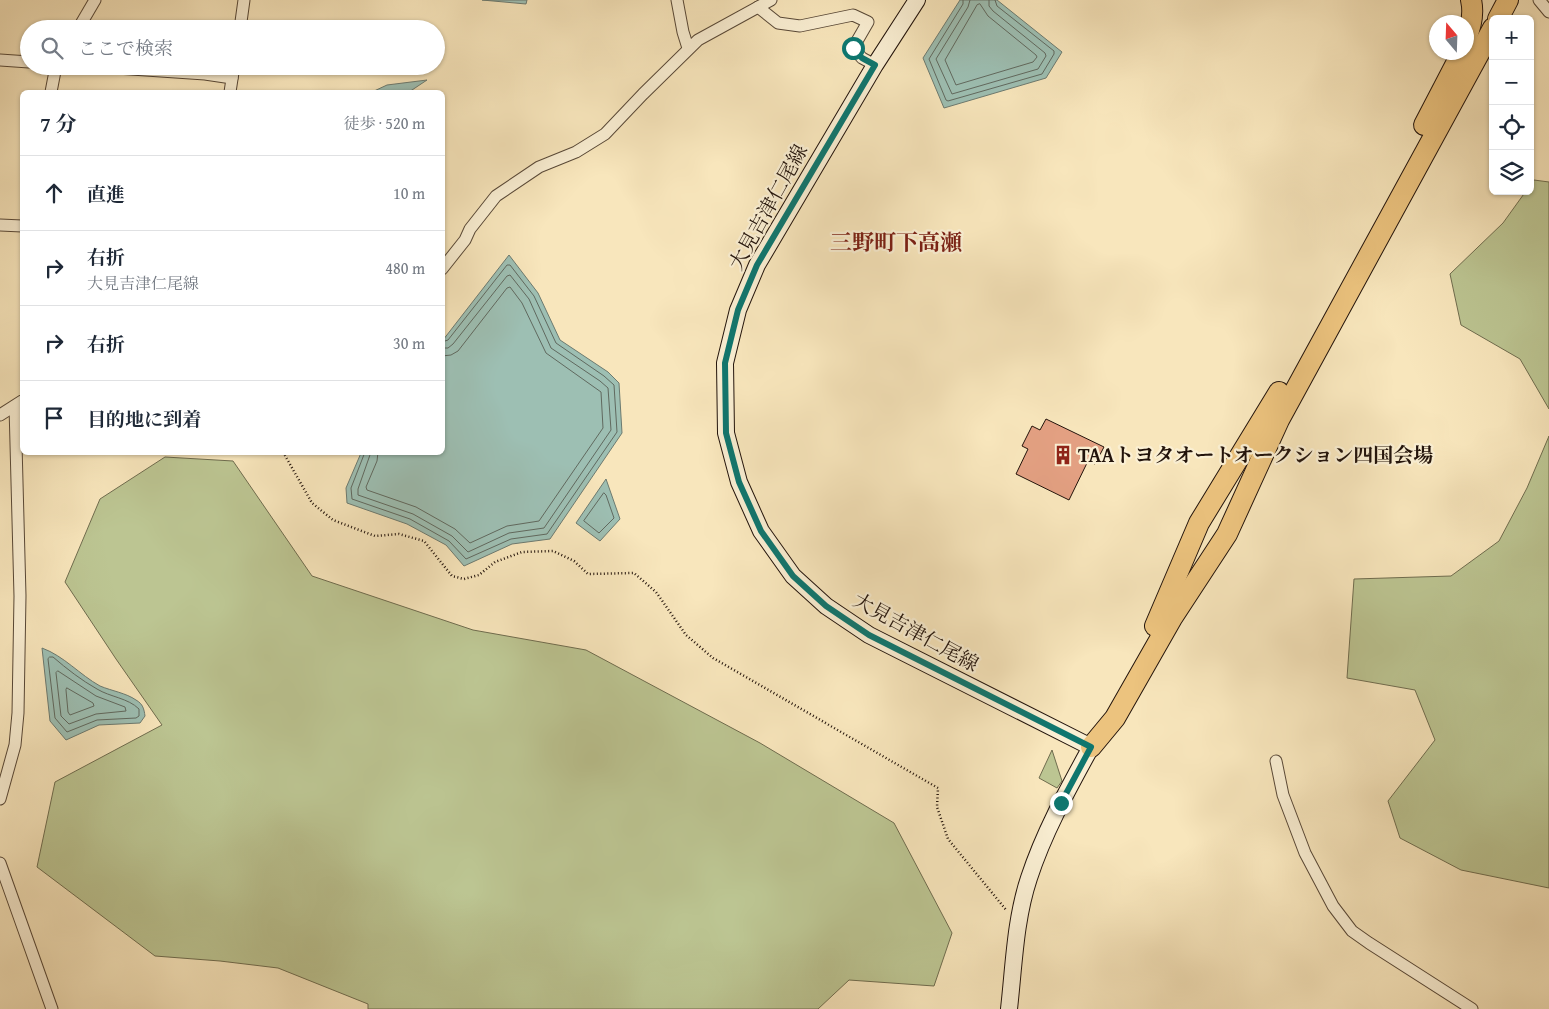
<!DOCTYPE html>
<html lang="ja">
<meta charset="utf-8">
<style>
body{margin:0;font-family:"Gentium Book Plus","Noto Serif JP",serif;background:#f6f6f7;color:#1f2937}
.controls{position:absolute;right:15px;top:15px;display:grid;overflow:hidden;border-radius:8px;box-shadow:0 1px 4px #0004}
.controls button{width:45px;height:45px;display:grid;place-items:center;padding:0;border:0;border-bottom:1px solid #e0e1e3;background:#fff;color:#1f2937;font:25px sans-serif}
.compass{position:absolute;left:1429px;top:15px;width:45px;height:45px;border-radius:50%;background:#fff;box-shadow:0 1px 4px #0004;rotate:341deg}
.stop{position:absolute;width:15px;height:15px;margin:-11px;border:4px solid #0f766e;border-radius:50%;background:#fff}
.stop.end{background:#0f766e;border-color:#fff;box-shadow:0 1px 5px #0008}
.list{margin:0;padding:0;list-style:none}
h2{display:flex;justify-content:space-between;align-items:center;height:65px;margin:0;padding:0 20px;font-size:21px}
h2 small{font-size:16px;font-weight:400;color:#747a83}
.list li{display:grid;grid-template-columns:32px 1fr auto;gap:15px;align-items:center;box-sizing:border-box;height:75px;padding:0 20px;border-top:1px solid #e0e1e3}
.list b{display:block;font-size:19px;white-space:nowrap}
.list p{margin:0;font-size:16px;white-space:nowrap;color:#747a83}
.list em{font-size:16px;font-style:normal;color:#747a83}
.icon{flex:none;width:28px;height:28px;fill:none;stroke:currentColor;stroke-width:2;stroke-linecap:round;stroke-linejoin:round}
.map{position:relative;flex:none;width:1549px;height:1009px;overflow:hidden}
.search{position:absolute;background:#fff;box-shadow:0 1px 4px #0004;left:20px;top:20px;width:425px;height:55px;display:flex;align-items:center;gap:12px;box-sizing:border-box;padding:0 18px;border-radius:28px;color:#747a83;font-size:19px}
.panel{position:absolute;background:#fff;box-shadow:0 1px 4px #0004;left:20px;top:90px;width:425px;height:365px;border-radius:8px}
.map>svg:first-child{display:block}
.green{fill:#bcc592;stroke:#6f6c4e}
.water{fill:#9dbfb3;stroke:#6c7a70}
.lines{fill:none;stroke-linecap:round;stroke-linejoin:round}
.shore{stroke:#60695f;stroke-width:1}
.building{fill:#e3a082;stroke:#22130b}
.street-casing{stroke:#584837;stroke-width:13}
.secondary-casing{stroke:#22130b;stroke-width:18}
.highway-casing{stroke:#22130b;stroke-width:22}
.path{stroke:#22130b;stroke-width:2.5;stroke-dasharray:1 2.5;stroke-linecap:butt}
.street{stroke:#faefd3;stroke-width:11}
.secondary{stroke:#faefd3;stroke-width:16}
.highway{stroke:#ecc37e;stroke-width:20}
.route{stroke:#0f766e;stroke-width:6}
.labels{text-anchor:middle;stroke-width:4.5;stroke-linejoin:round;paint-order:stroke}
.street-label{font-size:20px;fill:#22130b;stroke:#faefd3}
.poi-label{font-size:20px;font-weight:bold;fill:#22130b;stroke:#faefd3;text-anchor:start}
.quarter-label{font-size:22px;font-weight:bold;fill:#7a1f14;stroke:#faefd3}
</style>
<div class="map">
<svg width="1549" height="1009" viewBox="0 0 1549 1009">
<rect width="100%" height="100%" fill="#f8e6bc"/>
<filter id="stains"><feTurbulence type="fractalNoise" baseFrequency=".004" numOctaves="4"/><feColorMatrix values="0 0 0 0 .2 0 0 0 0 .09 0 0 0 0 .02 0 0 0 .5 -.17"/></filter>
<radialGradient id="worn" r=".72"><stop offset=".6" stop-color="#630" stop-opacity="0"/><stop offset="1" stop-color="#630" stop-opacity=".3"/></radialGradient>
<!-- green -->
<g class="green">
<path d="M1534,180l15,2v227l-29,-50 -59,-34 -11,-51 53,-51 23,-32h4v-6z"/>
<path d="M1549,436v452l-88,-18 -61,-32 -12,-37 47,-61 -20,-50 -68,-12 7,-99 97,-3 48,-35 28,-53z"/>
<path d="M165,457l68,4 79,115 161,54 113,20 174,93 134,80 58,110 -18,53 -85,-6 -31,29h-450v-5l-90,-36 -58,-7 -65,-5 -118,-89 18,-85 107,-57 -46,-66 -51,-77 35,-83z"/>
<path d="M1052,750l10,31 -5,7 -18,-10z"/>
</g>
<!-- water -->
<g class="water">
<path d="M482,0h45l-1,4z"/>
<path d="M960,0h37l65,52 -16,26 -102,30 -21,-50z"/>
<path d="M427,80l-18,12h-37l15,-7z"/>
<path d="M509,255l29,38 22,47 48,32 11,11 3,50 -72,106 -38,5 -48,22 -18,-21 -39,-21 -60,-21 -1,-15 15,-35 81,-1 1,-112z"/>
<path d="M606,479l14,40 -20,22 -24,-18z"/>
<path d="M42,648c22,8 38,27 58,38 12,5 26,7 36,14 7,4 8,9 9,16l-5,7 -41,2 -33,15 -16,-19z"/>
</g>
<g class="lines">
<!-- shore -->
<g class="shore">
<path d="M963,0v4l-34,55 17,41 2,1 94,-27 12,-20v-3l-57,-45 -2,-6"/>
<path d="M970,0l-2,7 -32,52 16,35 86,-25 8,-13 -1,-3 -52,-42 -4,-5v-6"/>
<path d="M980,4l8,12 48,39 1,2 -4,5 -77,23 -11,-25 32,-55z"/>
<path d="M365,452l-14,36 1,11 58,20 39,22 17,18 45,-20 36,-5 70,-102 -3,-47 -10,-9 -48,-33 -22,-47 -24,-31h-3l-59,75 -6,2"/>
<path d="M371,452l-13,37v6l55,19 39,22 16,16 41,-19 35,-5 67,-98 -3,-42 -8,-7 -49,-33 -22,-49 -19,-24 -3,1 -54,68 -5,4h-6"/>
<path d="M378,452l-1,9 -11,26 1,3 49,17 39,22 15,14 37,-17 32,-5 64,-93 -2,-36 -55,-39 -24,-50 -12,-16 -3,1 -49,63 -7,4 -9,1"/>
<path d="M604,493l2,2 8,23 -15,15 -15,-12z"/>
<path d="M50,657h3c14,12 28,23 44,32 13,8 31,9 42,20v7l-3,2 -39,2 -30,12 -12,-14 -7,-59z"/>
<path d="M58,671l38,25 29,11 1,4 -30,3 -27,10 -8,-8 -5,-43z"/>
<path d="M67,688l26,15 1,3 -24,9 -2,-3 -2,-22z"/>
</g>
</g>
<!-- building -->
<path class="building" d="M1046,419l58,28 -9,17 -7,-3 -19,39 -53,-26 12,-25 -6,-3 10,-20 8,4z"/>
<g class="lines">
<defs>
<g id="street">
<path d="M677,0l6,32 5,16"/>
<path d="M1539,0l10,12"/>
<path d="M758,7l20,16 22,3 53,-11 15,7 -15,26 9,10 13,7"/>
<path d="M78,29l17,-29"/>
<path d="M240,29l4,-29"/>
<path d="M0,60l29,2"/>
<path d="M87,66l118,8 27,4"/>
<path d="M51,92l5,-26"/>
<path d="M230,92l4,-26"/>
<path d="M0,225l22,1"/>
<path d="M442,269l23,-29 5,-11 26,-33 43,-29 37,-15 29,-18 38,-40 55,-54 73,-40"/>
<path d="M0,415l22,-14"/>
<path d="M1276,761l7,34 22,58 28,53 19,25 17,12 103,66"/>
<path d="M0,799l15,-54 3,-32 2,-117 -5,-190"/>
<path d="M0,863l52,146"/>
</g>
<path id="secondary" d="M917,0l-42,65 -118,200 -19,45 -13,53 1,70 13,49 22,49 32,45 33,30 43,29 222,112c-23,42 -47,85 -62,131 -14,42 -15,87 -20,131"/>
<g id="highway">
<path d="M1498,19l10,-19"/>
<path d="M1466,39c5,-12 8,-26 5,-39"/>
<path d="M1424,125l38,-73"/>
<path d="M1155,626l44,-103 80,-131"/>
<path d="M1091,747l24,-29 57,-100 55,-84 52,-114 214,-392"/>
</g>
</defs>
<!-- street casing -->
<use href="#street" class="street-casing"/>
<!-- secondary casing -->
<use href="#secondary" class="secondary-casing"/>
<!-- highway casing -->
<use href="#highway" class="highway-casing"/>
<!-- path -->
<path class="path" d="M283,452l29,51 21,17 42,16 24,-2 25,7 28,35 12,3 15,-4 16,-13 27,-10 31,-1 21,10 14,13 46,-1 22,19 30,43 27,23 225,130 -1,19 11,32 59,72"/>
<!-- street -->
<use href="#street" class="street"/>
<!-- secondary -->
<use href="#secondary" class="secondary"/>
<!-- highway -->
<use href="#highway" class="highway"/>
</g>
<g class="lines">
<!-- route -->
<path class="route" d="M853,48l9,10 13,7 -118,200 -19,45 -13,53 1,70 13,49 22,49 32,45 33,30 43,29 222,112 -30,56"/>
</g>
<!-- icons -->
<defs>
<symbol id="building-bare" viewBox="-9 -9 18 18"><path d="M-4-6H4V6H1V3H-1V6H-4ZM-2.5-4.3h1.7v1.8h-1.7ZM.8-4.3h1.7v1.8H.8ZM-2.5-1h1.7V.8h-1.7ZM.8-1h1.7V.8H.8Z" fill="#8f2418" stroke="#faefd3" stroke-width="2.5" paint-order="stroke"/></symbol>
</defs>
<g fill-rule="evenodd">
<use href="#building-bare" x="1049" y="441" width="28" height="28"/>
</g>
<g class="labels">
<!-- street labels -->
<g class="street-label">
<text transform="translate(768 207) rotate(-61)" y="7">大見吉津仁尾線</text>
<text transform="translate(916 632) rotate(29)" y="7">大見吉津仁尾線</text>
</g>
<!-- poi labels -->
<g class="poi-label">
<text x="1078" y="462">TAAトヨタオートオークション四国会場</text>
</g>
<!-- quarter labels -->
<g class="quarter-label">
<text x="896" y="250">三野町下高瀬</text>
</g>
</g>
<rect width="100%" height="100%" filter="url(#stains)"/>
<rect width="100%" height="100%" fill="url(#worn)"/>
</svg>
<div class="controls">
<button>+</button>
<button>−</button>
<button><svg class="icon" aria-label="locate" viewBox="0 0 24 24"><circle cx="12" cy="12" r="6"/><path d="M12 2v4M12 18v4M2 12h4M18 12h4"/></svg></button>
<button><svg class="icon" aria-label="layers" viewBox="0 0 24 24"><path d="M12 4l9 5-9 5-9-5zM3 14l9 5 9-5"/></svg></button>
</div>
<svg class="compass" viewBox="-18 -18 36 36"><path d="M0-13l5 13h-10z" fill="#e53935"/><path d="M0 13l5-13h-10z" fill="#747a83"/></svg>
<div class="stop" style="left:853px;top:48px"></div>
<div class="stop end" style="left:1061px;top:803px"></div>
<div class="search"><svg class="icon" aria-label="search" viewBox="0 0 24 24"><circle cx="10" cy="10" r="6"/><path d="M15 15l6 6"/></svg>ここで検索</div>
<section class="panel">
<h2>7 分<small>徒歩 · 520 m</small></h2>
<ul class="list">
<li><svg class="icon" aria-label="ahead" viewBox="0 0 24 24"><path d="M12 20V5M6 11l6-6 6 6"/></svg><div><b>直進</b></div><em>10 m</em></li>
<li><svg class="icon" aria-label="right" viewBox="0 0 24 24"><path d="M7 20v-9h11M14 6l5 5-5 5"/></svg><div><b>右折</b><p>大見吉津仁尾線</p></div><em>480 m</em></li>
<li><svg class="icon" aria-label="right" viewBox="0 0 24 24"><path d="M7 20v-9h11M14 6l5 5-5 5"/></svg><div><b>右折</b></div><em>30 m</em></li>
<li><svg class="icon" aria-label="arrive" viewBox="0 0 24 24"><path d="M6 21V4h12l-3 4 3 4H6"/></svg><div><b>目的地に到着</b></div></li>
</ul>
</section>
</div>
